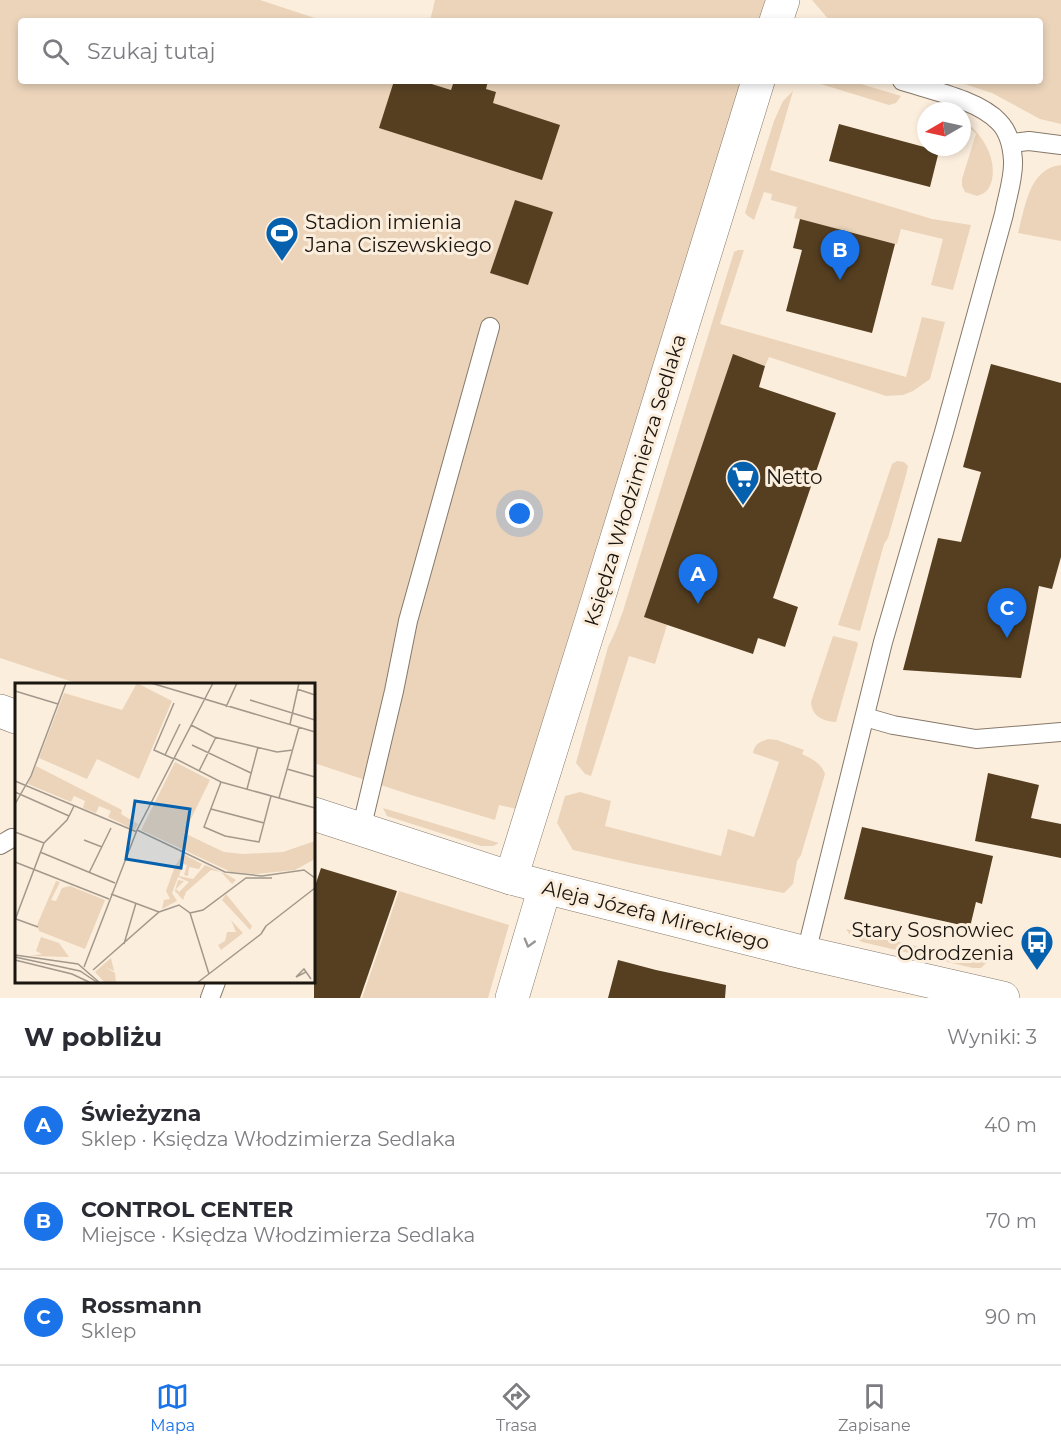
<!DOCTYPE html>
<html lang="pl">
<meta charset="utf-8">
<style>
body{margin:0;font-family:Montserrat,sans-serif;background:#f2f2f3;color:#2b2b33}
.compass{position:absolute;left:917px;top:102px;width:54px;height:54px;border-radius:50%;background:#fff;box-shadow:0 3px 9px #0003;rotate:261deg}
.you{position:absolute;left:520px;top:514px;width:21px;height:21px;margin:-15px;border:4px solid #fff;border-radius:50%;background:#1a73e8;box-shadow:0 0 0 9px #1a73e833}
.badge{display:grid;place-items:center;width:39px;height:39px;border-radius:50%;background:#1a73e8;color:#fff;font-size:20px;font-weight:700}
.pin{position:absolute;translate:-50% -50px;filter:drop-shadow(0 2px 3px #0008)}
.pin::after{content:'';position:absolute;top:32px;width:21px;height:18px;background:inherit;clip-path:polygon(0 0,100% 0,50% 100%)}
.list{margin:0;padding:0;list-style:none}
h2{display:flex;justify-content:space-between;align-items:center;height:78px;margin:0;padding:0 24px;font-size:26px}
h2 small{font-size:20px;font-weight:400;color:#7c7c81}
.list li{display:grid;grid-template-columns:39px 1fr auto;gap:18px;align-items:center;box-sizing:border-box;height:96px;padding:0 24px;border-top:2px solid #e1e1e2}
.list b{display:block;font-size:22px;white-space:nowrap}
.list p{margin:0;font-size:20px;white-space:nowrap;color:#7c7c81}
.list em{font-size:20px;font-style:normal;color:#7c7c81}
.icon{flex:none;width:33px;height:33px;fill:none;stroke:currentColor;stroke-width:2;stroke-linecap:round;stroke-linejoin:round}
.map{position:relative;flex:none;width:1061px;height:998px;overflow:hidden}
.search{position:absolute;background:#fff;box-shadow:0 3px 9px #0003;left:18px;right:18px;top:18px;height:66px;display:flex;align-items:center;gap:15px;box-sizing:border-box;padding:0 21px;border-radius:6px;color:#7c7c81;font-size:22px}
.sheet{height:366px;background:#fff}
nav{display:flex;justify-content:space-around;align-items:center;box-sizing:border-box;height:84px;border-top:2px solid #e1e1e2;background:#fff;font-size:16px;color:#7c7c81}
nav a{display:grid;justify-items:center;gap:3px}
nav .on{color:#1a73e8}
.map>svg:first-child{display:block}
.green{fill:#ebd4ba}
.building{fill:#563f21}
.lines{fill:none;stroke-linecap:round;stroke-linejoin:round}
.service-casing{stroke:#86796a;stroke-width:20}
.minor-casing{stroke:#86796a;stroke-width:34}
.tertiary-casing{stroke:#86796a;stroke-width:34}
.service{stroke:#fff;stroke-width:18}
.minor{stroke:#fff;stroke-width:33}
.tertiary{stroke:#fff;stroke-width:33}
.oneway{stroke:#989693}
.labels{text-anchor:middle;stroke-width:6;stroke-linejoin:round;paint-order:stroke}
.poi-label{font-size:20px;fill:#1b1610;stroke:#fceedd;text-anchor:start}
.street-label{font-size:20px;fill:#1b1610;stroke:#fceedd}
.inset-road{fill:none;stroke:#a2988b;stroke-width:1.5}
.view{fill:#0561ae;fill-opacity:0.15;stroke:#0561ae;stroke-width:3}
.inset-edge{fill:none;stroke:#1b1610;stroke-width:3}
</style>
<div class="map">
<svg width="1061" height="998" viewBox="0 0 1061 998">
<rect width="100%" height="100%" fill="#fceedd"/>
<!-- green -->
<g class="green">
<path d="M0,0h260l64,21h-303v60h720l-225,728 -17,-4 -4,15 -87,-26 -94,-31v-79h-235l-79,-26z"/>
<path d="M435,0h331l-6,21h-330z"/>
<path d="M812,0h249v124l-21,-5 -48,-26 -37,-12h85v-60h-210z"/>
<path d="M811,81h40l50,15 -5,7 -7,2z"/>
<path d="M793,91l-23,79 162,49 39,6 -18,65 -22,-5 12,-46 -42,-10 -4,15h-2l-101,-26 3,-11 -26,-7 1,-6 -8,-2 -10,28 -6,-4 -3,-3 29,-92 9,-20z"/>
<path d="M962,119c19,13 35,38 30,61 -3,10 -6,13 -15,16l-12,-4 -3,-6v-7l14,-45 -4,-4 -10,-3z"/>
<path d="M1061,165v76l-43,-8c7,-25 11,-65 43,-68z"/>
<path d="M738,250h6l-24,74 186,53 16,-60 23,5 -15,57 -17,12 -10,4 -17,1 -117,-39 -4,9 -32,-11 -88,262 22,8 -12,39 -26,-8 -38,120 -6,-2 -9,-11 32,-116 8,-17 7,-19 111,-359z"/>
<path d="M897,461l7,1 4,4 -2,9 -18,63 -4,6 -24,87 -22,-6 54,-161z"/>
<path d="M833,636l24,6 1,2 -22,78c-14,-1 -24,-6 -25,-20z"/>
<path d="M768,739l9,1 27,10 -2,4c10,5 19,9 23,20l-24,81 -4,6 -4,23 -9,9 -149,-29 -62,-14 -16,-27 8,-27 15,-4 31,9 -6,25 116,30 7,-27 26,8 25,-75 -26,-9c2,-10 7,-11 15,-14z"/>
<path d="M383,808l116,35 -6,3h-12l-94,-30z"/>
<path d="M399,891l110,34 -21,73h-126z"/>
<path d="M846,929l140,34 -5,5h-8l-111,-26 -12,-7z"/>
</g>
<!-- building -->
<g class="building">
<path d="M394,81h28l29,9 3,-9h34l-2,8 10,3 -3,11 67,22 -18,55 -163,-52z"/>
<path d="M839,124l100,27 -9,36 -101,-26z"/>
<path d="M515,200l38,12 -25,73 -38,-12z"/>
<path d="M800,219l95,25 -23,89 -86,-22 16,-61 -9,-2z"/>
<path d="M733,354l32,12 -6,21 77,26 -63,185 25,9 -13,40 -27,-9 -5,16 -109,-37z"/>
<path d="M991,364l70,19v174l-9,32 -13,-3 -18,92 -118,-8 35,-132 23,4 20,-70 -18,-5z"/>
<path d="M988,773l51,12 -8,33 30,6v34l-86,-17z"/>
<path d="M862,827l131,29 -11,48 -6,-2 -6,25 -126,-28z"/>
<path d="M321,868l76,23 -37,107h-46v-109z"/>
<path d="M618,960l38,10 70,15 -1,13h-117z"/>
</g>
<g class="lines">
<defs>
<g id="service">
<path d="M1011,143l18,-2 32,4"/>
<path d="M865,717l28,8 83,14 85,-7"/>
<path d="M361,830l33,-139 14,-70 82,-294"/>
<path d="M0,845l12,-7h4"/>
<path d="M806,953l77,-311 61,-210 60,-218c3,-17 10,-36 9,-54 -1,-14 -4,-28 -14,-38 -20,-22 -69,-32 -97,-41"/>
<path d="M210,998l6,-16"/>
</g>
<g id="minor">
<path d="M776,21l7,-21"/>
<path d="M511,878l80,-256 167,-541"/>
<path d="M512,998l33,-111"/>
</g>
<g id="tertiary">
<path d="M0,711l16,6"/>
<path d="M314,814l197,64 34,9 261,66 197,45"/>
</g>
</defs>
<!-- service casing -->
<use href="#service" class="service-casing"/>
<!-- minor casing -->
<use href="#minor" class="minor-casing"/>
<!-- tertiary casing -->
<use href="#tertiary" class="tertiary-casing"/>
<!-- service -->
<use href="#service" class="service"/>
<!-- minor -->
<use href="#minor" class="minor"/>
<!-- tertiary -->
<use href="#tertiary" class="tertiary"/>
</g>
<!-- one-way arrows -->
<defs><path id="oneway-chevron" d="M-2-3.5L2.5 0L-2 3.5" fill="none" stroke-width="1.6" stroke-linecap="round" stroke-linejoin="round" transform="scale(1.5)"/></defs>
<use class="oneway" href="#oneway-chevron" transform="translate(529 943) rotate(106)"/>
<!-- icons -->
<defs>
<symbol id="stadium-pin" viewBox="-11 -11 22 30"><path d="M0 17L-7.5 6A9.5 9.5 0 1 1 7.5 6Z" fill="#0561ae" stroke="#fceedd"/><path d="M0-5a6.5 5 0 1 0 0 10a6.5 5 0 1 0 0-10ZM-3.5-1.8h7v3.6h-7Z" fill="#fff"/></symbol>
<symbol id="supermarket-pin" viewBox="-11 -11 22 30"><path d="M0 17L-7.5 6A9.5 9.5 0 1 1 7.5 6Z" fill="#0561ae" stroke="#fceedd"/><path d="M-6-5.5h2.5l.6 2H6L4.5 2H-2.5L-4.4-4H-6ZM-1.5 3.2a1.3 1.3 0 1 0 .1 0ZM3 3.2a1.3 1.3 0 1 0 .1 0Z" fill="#fff"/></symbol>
<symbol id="bus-pin" viewBox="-11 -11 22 30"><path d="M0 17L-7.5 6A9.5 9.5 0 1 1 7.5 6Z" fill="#0561ae" stroke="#fceedd"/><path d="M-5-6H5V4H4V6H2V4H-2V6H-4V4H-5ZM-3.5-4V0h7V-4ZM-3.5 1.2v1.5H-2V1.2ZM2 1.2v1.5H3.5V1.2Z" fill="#fff"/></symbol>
</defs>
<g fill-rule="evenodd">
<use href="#stadium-pin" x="263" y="214" width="38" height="52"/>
<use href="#supermarket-pin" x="724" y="458" width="38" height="52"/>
<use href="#bus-pin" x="1018" y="923" width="38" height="52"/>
</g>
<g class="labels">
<!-- poi labels -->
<g class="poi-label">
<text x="305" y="229">Stadion imienia<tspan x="305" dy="23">Jana Ciszewskiego</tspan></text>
<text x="766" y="484">Netto</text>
<text x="1014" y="937" text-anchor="end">Stary Sosnowiec<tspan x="1014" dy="23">Odrodzenia</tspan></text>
</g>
<!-- street labels -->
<g class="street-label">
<text transform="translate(635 480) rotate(-73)" y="7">Księdza Włodzimierza Sedlaka</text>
<text transform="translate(656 915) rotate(14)" y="7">Aleja Józefa Mireckiego</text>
</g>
</g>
<!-- overview -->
<g transform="translate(15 683)">
<rect width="300" height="300" fill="#fceedd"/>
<path d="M122,0l35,18 -33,78 -42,-20 -10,20 -48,-21 25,-65 58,17zM160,79l35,18 -26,53 40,19 19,2 40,-2 32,-11v18l-20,11 -38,4 -26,-2 -90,-42zM21,83l86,44 -1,4 17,10 -3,6 -27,-13 3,-6 -12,-5 -3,7 -13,-5 2,-7 -11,-5 -3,6 -43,-18zM168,171l19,10 -3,5 -10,-2 -1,9 -4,-1 3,-10 -4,-1 -4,12 14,3 12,-14 21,9 10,6 -4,4 -11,-12 -10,-2 -25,22 -3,8 -8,-9 3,-11 6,1 -8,8 3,3 10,-10 -11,-5 -6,16 5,8 -15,8 2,-9 6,-1 -4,-8 9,-25zM41,198l4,1 -9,18 5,1 6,-13 8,-2 35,14 -20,49 -46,-18 -2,-6zM211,211l26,32 -2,4 -28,-30zM216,237l12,13 -22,17 -3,-5 7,-4 2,-9h9zM26,254l18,6 10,14 -39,-1 12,-2 -6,-3zM96,275l3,13 -9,-4 10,6 1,10h-11l-10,-11z" fill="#ebd4ba"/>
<path class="inset-road" d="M136,0l164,49M282,6l18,6M0,8l43,13M235,17l65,20M211,24l11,-24M275,41l9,-41M176,42l23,12 34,8 29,7 16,-2M177,62l59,28M150,72l15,-31M159,75l47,24 94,26M159,76l-20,-9 20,-47M272,86l28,8M184,88l17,-34M0,98l122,51M206,99l-17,45 21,9 34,6 12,-46M232,106l11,-42M0,109l54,24M264,115l20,-71M0,121l16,-28 35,-93M196,126l53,14M122,147l88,42 37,4 42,-6 11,8M0,149l29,11M69,157l18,7M25,169l75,31M0,179l94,37M74,190l22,-45M96,211l48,18M175,230l13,-3 43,-32h26M1,236l22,8M0,237l29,-77 23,-23 7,-14M251,243l49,-38M109,261l12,-41M0,272l63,9 22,19M0,274l65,14 18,12M0,277l57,14 19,9M69,284l53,-137 76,-147M78,287l66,-58 20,-7 11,8 19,61M291,289l-10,5 8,-8 7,10M182,300l64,-49 5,-8"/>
<path class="view" d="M120,118l55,8 -9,59 -55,-9z"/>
<rect width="300" height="300" class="inset-edge"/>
</g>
</svg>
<svg class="compass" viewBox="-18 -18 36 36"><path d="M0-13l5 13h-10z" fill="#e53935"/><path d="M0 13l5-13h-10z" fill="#7c7c81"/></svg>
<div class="you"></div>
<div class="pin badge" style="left:698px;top:604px">A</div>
<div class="pin badge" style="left:840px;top:280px">B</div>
<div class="pin badge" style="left:1007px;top:638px">C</div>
<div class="search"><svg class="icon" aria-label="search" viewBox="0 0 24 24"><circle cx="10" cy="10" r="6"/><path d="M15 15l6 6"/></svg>Szukaj tutaj</div>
</div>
<section class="sheet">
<h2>W pobliżu<small>Wyniki: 3</small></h2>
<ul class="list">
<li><span class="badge">A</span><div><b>Świeżyzna</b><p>Sklep · Księdza Włodzimierza Sedlaka</p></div><em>40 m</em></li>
<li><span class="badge">B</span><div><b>CONTROL CENTER</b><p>Miejsce · Księdza Włodzimierza Sedlaka</p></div><em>70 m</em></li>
<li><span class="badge">C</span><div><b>Rossmann</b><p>Sklep</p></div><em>90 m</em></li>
</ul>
</section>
<nav>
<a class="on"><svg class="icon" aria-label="map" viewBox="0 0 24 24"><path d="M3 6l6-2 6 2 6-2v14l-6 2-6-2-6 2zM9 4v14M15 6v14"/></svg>Mapa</a>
<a><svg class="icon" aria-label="directions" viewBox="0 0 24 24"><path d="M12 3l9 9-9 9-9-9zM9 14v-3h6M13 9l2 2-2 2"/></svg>Trasa</a>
<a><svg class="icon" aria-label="saved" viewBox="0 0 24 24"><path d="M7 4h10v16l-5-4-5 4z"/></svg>Zapisane</a>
</nav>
